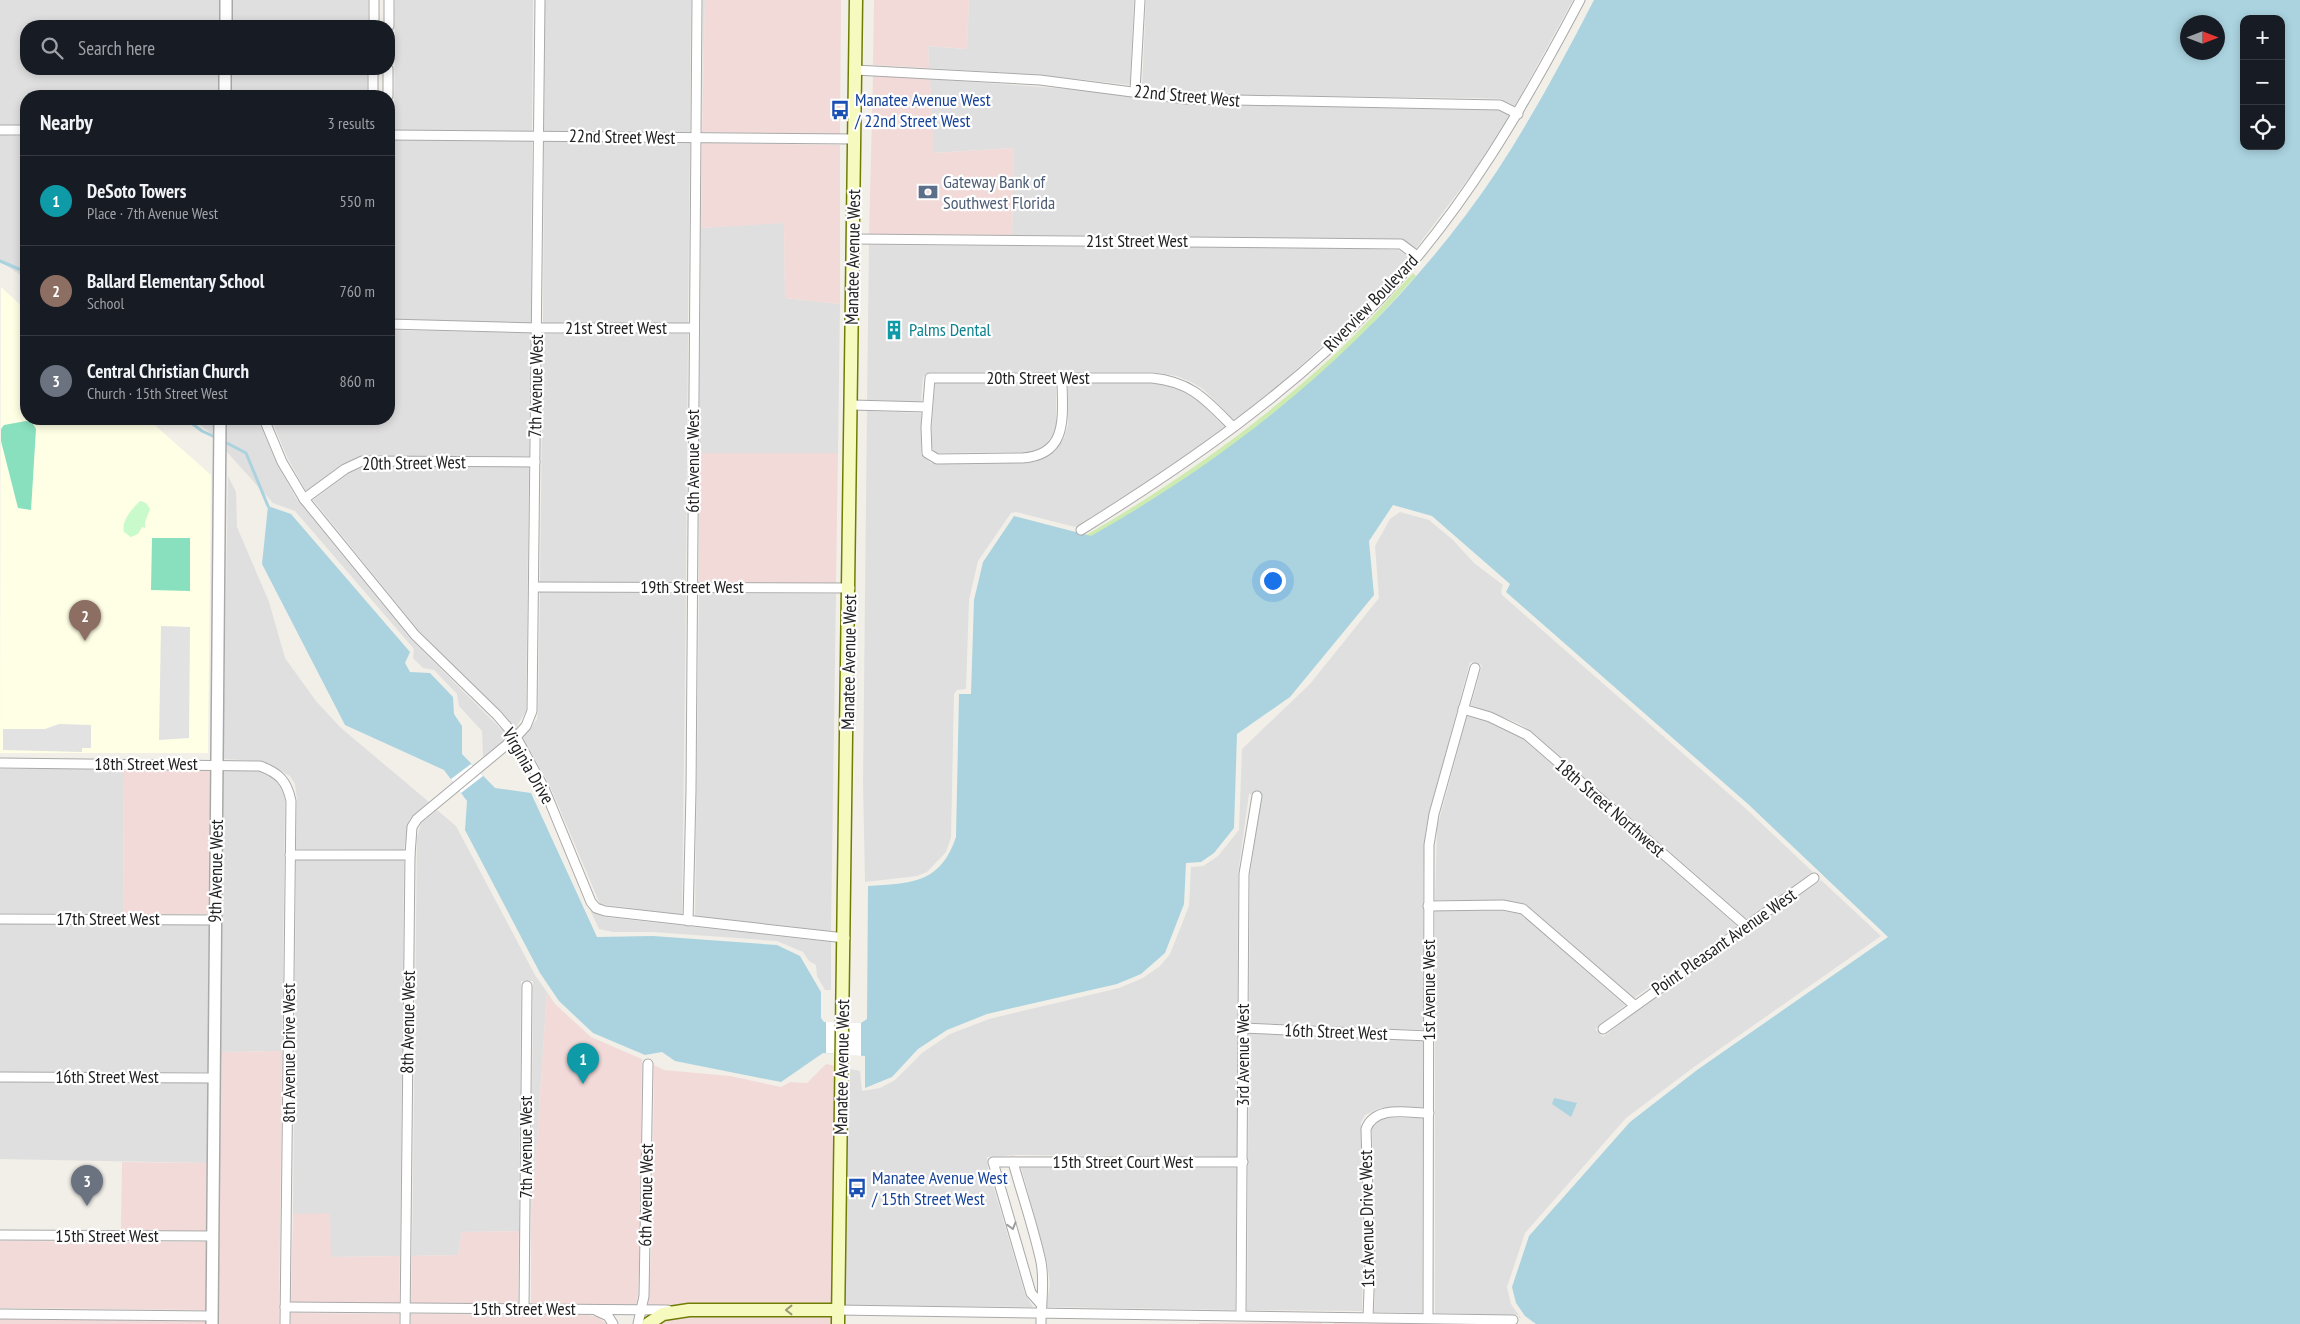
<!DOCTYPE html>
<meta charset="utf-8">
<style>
body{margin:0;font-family:"PT Sans Narrow",sans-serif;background:#20242c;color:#f1f3f6}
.controls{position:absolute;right:15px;top:15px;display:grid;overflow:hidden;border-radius:10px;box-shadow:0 2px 8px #0003}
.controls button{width:45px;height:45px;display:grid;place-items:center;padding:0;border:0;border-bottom:1px solid #363941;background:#171b24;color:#f1f3f6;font:25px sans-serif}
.compass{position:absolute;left:2180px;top:15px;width:45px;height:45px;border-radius:50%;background:#171b24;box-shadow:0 2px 8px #0003;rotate:90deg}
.you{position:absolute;left:1272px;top:580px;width:18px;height:18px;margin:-12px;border:4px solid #fff;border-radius:50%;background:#1a73e8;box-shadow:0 0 0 8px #1a73e833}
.badge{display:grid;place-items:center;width:32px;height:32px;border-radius:50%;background:#d40000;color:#fff;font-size:16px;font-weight:700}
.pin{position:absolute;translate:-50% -41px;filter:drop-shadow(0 1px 2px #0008)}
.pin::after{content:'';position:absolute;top:26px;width:18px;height:15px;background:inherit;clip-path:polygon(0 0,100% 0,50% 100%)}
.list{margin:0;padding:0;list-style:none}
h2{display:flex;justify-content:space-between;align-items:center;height:65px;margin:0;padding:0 20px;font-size:21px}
h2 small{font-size:16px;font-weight:400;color:#9ea1a6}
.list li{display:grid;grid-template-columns:32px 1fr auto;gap:15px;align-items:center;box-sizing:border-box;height:90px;padding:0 20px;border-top:1px solid #363941}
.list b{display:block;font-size:19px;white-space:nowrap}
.list p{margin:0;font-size:16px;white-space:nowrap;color:#9ea1a6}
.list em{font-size:16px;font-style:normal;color:#9ea1a6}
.icon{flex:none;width:28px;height:28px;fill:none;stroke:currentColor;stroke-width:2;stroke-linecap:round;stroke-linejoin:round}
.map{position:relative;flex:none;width:2300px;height:1324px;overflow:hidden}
.search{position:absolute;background:#171b24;box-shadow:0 2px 8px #0003;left:20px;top:20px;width:375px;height:55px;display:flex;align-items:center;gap:12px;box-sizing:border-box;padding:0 18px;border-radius:20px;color:#9ea1a6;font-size:19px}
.panel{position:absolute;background:#171b24;box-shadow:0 2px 8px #0003;left:20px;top:90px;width:375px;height:335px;border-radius:20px}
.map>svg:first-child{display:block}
.residential{fill:#e0dfdf}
.commercial{fill:#f2dad9}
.education{fill:#ffffe5}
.grass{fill:#cdebb0}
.park{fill:#c8facc}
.pitch{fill:#88e0be}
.parking{fill:#e2e2e2}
.water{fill:#aad3df;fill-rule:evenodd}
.pier{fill:#fff}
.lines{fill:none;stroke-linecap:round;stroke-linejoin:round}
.stream{stroke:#aad3df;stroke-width:3}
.minor-casing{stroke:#a9a9a9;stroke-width:11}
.tertiary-casing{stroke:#a9a9a9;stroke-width:14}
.secondary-casing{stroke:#707d05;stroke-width:15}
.minor{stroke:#fff;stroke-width:9}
.tertiary{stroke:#fff;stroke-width:11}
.secondary{stroke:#f7fabf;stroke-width:12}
.oneway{stroke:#9c9c9c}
.oneway2{stroke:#979978}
.labels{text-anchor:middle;stroke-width:4.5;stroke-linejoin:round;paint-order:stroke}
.street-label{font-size:18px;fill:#222;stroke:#fff}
.transit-label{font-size:18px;fill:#164399;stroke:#fff;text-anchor:start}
.service-label{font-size:18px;fill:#4e5e75;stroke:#fff;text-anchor:start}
.culture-label{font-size:18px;fill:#0d838f;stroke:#fff;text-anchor:start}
</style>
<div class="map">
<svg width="2300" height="1324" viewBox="0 0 2300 1324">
<rect width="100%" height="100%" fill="#f2efe9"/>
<!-- residential -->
<g class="residential">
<path d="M0,0h220l-1,26h-193v43h193v27h-193v29h-26z"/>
<rect x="232" y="0" width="136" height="26"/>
<path d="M395,0h138l-1,131 -138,-1z"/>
<path d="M545,0h146l-1,132 -146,-1z"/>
<path d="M703,0h2l-3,122z"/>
<path d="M969,0h165l-4,85 -89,-10 -112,-7 -1,-22 39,3z"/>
<path d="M1146,0h427l-58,106 -14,-7 -24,-1 -239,-3 -52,-2 -44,-6z"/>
<rect x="231" y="69" width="136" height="27"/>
<path d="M930,79l154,11 102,14 290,5 22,1 12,6 -32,50 -62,82 -15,-9 -389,-4 2,-87 -81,5z"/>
<path d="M0,135l26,1v143l-26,-18z"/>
<path d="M394,140l138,1 -1,182 -139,-4z"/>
<path d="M544,141l146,2 -2,180h-145z"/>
<path d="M784,222l1,76 55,6 -2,149h-139l2,-225z"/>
<path d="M869,245l467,3 62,2 11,7 -31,36 -74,70 -41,36 -29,21 -31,-31 -12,-7 -14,-6 -25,-4h-222l-7,5 -2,25 -54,-2z"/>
<path d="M389,330l142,3 -2,123h-167l-20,9 -36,26 -18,-32 -17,-40h118z"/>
<path d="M543,334h145l-2,248h-146z"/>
<path d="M935,383h121v41l-3,11 -8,10 -12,7 -98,1 -3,-6v-20z"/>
<path d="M1068,383h83l23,4 21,10 30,30 -59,43 -91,57 -59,-15 -5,1 -33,48 -9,39 -3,89 -9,1 -3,4 -3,143 -5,15 -19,20 -10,4 -52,6 -2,-99 4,-372 54,2v41l10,9 104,-1 19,-10 10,-14 4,-13z"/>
<path d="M193,419h21v19l-5,-6z"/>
<path d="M226,419h32l19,45 19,34 114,140 98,98 -25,21 -1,-26 -23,-25 -2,-12 -23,-24 -11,-2 -10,-10 1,-9 -119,-138 -22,-8 -47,-52z"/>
<path d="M363,467h166l-3,244 -10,17 -96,-96 -107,-132 36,-27z"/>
<path d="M228,476l8,16 1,35 32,75 16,56 31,43 25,27 88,74 -20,18 -5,30 -108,-1 1,-49 -2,-16 -5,-8 -27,-15 -40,-2z"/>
<path d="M1400,512l29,8 24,20 21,23 29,22 -2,6 1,4 242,212 69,65 -66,47 -216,-188 -13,-8 -47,-18 11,-40 -12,-3 -44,165 -3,49v154l-174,-7 1,-149 11,-78 -12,-2 -11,80 -1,283 -220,-2 -30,2 1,11 37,126 8,13 -189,-2 6,-236 10,2 2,20 18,-3 15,-8 27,-27 28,-19 39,-15 130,-31 24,-10 17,-12 10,-12 19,-48 2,-39 12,-1 15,-10 21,-26 3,-81 68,-65 69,-86 -4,-52 15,-27z"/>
<path d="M540,592l146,1 -4,322 -82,-11 -50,-118 -27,-48 14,-19 1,-7z"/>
<path d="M699,593l137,1 -5,337 -136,-15z"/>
<path d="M1467,716l21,6 35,17 214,187 -103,72 -108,-94 -23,-4h-68l2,-72z"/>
<path d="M0,769h124l-1,145 -123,-1z"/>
<path d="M223,770l36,1 16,8 8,11 2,11 -3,250 -62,1 1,-137h2z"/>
<path d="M437,810l19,16 79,149 12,17 -16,234 2,-245h-12l-2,250 -57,1 -4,23 -46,1 5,-418 4,-15z"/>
<path d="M296,860h108l-4,396 -69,1 -38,-43z"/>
<path d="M1821,880l60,56 -187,131 -68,51 -101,115 -18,54 4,17 10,14h-2v-3l-84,-2v-402h68l17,3 105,91 -30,24 8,8 35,-28z"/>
<path d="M590,910l14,7 227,25v48h-6l-8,-14 -1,-11 -7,-4 -6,-9 -26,-11 -124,-9h-40l-14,-3z"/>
<path d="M0,924l209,1 -1,147h-208z"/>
<path d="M1249,1033l174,8v66l-43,1 -15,7 -4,7 2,143 -1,46 -115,-1z"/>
<path d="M0,1082l208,1v80l-208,-4z"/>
<path d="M1381,1118h42l-1,195 -48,-1 2,-47 -4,-135 2,-6z"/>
<path d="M1021,1167l216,1 -2,142 -189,-3 4,-22 -3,-23z"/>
</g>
<!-- commercial -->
<g class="commercial">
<path d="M705,0h136l-1,134 -138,-2z"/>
<path d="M874,0h95l-2,49 -39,-3 1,22 -56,-3z"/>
<path d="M873,76l57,3 4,74 80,-5 -2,87 -143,-1z"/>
<path d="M702,143l138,2v159l-55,-6 -1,-75 -83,5z"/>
<path d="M699,453h139l-2,130 -137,-1z"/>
<path d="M124,769l87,1 -2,144h-86z"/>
<path d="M547,992l8,12 36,33 51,22 -2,181 -2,55 -2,10 -105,-2v-77z"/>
<path d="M282,1051l-3,273h-61l2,-272z"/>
<path d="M826,1064l10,2 -4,239h-184l4,-65 2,-175 10,5 66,6 51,11 9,-5 17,1z"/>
<path d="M122,1162l86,1 -1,68 -86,-1z"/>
<path d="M330,1213l1,44 69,-1 -1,47 -108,-1 2,-88z"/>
<path d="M519,1231l-1,72h-107l1,-47 46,-1 4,-23z"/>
<path d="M0,1241l207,1 -1,68 -206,-2z"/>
<path d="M291,1313l108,1v10h-108z"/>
<path d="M411,1314l177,1 10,2 9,7h-196z"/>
<path d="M689,1316h143v8h-175l11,-5z"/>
<path d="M0,1319l206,2v3h-206z"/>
<path d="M1322,1322v2h-123v-1z"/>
<path d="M1334,1322l101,2h-101z"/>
</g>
<!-- education -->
<path class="education" d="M1,287l25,23v109h122l63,56 -3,278h-208z"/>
<!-- grass -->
<path class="grass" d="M1413,273l3,3c-24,26 -47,53 -73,77 -75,73 -161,132 -252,184l-5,-2c89,-51 172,-110 248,-180 28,-26 53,-55 79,-82z"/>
<!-- park -->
<path class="park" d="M140,501l6,2 4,6 -5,13v6l-3,-1 -4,7 -7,3 -7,-5c-3,-11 8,-23 16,-31z"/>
<!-- pitch -->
<g class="pitch">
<path d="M26,421l6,1 4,7 -5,81 -13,-2 -17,-67v-12l3,-4z"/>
<path d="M152,538h38v53l-39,-1z"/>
</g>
<!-- parking -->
<g class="parking">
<path d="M161,626l29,1 -1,111 -30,2z"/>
<path d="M59,724l32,1v23h-9v4l-79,-2v-21h42z"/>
</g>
<!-- water -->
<g class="water">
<path d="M1594,0h706v1324h-764l-11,-8 -9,-13 -4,-16 17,-51 101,-114 67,-52 191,-133 -140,-133 -242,-212 4,-8 -78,-68 -39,-11 -24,36 5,54 -84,102 -53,37 -3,94 -20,25 -13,9 -15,1 -2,41 -19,49 -24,21 -24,10 -130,30 -40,16 -29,19 -26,28 -27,11v-32l-42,-3 -42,29 -106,-21 -13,-9 -17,3 -52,-22 -34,-32 -19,-28 -75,-143 2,-29 -23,-31 -99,-45 -83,-161 6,-58 23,8 119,138 -5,11 5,9 20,1 23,24 1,17 8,12v28l33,34 36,5 66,144 56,-1 124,9 23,11 21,36v26l3,4 37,1 6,-4 1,-133c44,-3 72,-2 88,-49l3,-143h12l3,-94 9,-38 31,-46 77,20c160,-90 303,-211 406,-365 36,-55 67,-113 97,-171zM2244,19h37v127h-37zM2188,22h30v30h-30z"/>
<path d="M1554,1098l23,5 -6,14 -19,-13z"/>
</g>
<!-- pier -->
<g class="pier">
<path d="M471,764l12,12 -22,17 -10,-14z"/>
<path d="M826,1022l35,1v33l-35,-3z"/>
</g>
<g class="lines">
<!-- stream -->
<g class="stream">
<path d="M0,261l26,11"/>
<path d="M186,419l16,12 15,7"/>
<path d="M223,441l23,12 22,53"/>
</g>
<defs>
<g id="minor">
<path d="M374,26v-26"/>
<path d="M389,26v-26"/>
<path d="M855,70l185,10 146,19 314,6 18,9"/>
<path d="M1135,91l5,-91"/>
<path d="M373,96v-27"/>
<path d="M388,96v-27"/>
<path d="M0,130h26"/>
<path d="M389,135l466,4"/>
<path d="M854,239l547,5 16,12"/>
<path d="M389,324l148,4h157"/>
<path d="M1062,378c0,36 8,77 -40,80l-85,1 -10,-6 -1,-26 4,-49h222c40,4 54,22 81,49"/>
<path d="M852,405l75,2"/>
<path d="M264,419l18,43 22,37 111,136 82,80 19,22 28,51 47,114 5,6 9,3 240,27"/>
<path d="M304,499l41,-30 17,-8 173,1"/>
<path d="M1081,530c109,-68 211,-139 300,-232 83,-88 143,-192 199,-298"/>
<path d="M534,587l316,1"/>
<path d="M1463,709l27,8 37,18 219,191"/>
<path d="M0,763l260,3c19,7 27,15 31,35l-6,523"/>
<path d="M290,855h120"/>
<path d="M1428,906l75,-1 20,4 111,96"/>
<path d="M0,919l215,1"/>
<path d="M688,921l3,-130 6,-791"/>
<path d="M1243,1028l186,8"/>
<path d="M1603,1029l211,-151"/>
<path d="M0,1077l214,1"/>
<path d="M1013,1162c9,33 21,67 28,100 4,21 0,41 0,62"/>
<path d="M0,1235l213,1"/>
<path d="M1040,1303l-9,-10 -38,-131h250"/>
<path d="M285,1307l383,3"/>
<path d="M524,1309l3,-323"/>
<path d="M838,1310l675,10"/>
<path d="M597,1311l11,5 5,8"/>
<path d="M0,1314l212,2"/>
<path d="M1241,1315l3,-441 13,-78"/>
<path d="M1368,1317l2,-52 -4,-136c9,-24 41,-16 63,-16"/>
<path d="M1428,1318l1,-473 5,-31 41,-146"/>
<path d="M405,1324l5,-469 2,-28 5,-8 99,-82 10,-11 6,-15 8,-711"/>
<path d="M638,1324l6,-28 4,-232"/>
</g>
<g id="tertiary">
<path d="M226,26v-26"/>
<path d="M225,96v-27"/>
<path d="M212,1324l8,-905"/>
</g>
<g id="secondary">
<path d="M648,1324l15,-10 26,-4h149"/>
<path d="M838,1324l18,-1324"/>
</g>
</defs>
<!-- minor casing -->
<use href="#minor" class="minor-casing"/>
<!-- tertiary casing -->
<use href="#tertiary" class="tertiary-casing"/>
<!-- secondary casing -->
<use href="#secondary" class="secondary-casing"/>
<!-- minor -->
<use href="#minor" class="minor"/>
<!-- tertiary -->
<use href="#tertiary" class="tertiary"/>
<!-- secondary -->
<use href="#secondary" class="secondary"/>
</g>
<!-- one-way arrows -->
<defs><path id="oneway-chevron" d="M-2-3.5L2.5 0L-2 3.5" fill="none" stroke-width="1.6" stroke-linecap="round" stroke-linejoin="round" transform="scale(1.25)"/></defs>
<use class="oneway" href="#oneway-chevron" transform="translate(1012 1226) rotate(74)"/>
<use class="oneway2" href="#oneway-chevron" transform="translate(789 1310) rotate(180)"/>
<!-- icons -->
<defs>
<symbol id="bus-bare" viewBox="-9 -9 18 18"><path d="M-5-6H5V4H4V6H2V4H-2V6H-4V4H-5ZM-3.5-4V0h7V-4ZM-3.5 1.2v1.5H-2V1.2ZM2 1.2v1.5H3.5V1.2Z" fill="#1a4fb4" stroke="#fff" stroke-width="2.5" paint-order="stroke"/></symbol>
<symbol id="bank-bare" viewBox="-9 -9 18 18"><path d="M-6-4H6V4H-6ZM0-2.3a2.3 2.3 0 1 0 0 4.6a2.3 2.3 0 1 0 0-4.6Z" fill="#5c6f8a" stroke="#fff" stroke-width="2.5" paint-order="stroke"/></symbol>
<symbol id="building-bare" viewBox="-9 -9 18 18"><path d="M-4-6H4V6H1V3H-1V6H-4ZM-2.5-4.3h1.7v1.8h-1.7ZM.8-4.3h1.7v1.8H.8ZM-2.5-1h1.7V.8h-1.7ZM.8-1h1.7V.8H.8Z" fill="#0f9aa8" stroke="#fff" stroke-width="2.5" paint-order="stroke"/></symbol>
</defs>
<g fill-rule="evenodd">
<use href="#bus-bare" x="826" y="96" width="28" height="28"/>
<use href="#bank-bare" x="914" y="178" width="28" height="28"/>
<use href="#building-bare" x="880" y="316" width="28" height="28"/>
<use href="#bus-bare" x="843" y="1174" width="28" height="28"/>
</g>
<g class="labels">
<!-- street labels -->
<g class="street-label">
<text transform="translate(1187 96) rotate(5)" y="6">22nd Street West</text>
<text transform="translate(622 137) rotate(1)" y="6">22nd Street West</text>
<text x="1137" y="247">21st Street West</text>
<text transform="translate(853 257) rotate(-89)" y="6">Manatee Avenue West</text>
<text transform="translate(1371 303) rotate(-46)" y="6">Riverview Boulevard</text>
<text x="616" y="334">21st Street West</text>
<text x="1038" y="384">20th Street West</text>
<text transform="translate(536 386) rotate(-89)" y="6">7th Avenue West</text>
<text transform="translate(693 461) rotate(-90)" y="6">6th Avenue West</text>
<text transform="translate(414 463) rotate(-1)" y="6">20th Street West</text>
<text x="692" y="593">19th Street West</text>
<text transform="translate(849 662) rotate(-89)" y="6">Manatee Avenue West</text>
<text x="146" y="770">18th Street West</text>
<text transform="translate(528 766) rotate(60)" y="6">Virginia Drive</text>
<text transform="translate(1610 808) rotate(41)" y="6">18th Street Northwest</text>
<text transform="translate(216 871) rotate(-89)" y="6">9th Avenue West</text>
<text x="108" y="925">17th Street West</text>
<text transform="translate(1724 942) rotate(-35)" y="6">Point Pleasant Avenue West</text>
<text transform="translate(1429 990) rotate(-90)" y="6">1st Avenue West</text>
<text transform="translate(408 1022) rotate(-89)" y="6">8th Avenue West</text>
<text transform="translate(1336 1032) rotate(2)" y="6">16th Street West</text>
<text transform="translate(289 1053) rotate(-90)" y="6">8th Avenue Drive West</text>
<text transform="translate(1243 1055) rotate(-90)" y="6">3rd Avenue West</text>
<text transform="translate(842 1067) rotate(-89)" y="6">Manatee Avenue West</text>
<text x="107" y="1083">16th Street West</text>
<text transform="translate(526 1147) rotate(-90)" y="6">7th Avenue West</text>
<text x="1123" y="1168">15th Street Court West</text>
<text transform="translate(646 1195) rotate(-89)" y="6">6th Avenue West</text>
<text transform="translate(1367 1219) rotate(-91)" y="6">1st Avenue Drive West</text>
<text x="107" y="1242">15th Street West</text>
<text x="524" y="1315">15th Street West</text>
</g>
<!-- transit labels -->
<g class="transit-label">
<text x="855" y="106">Manatee Avenue West<tspan x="855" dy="21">/ 22nd Street West</tspan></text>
<text x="872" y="1184">Manatee Avenue West<tspan x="872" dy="21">/ 15th Street West</tspan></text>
</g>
<!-- service labels -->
<g class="service-label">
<text x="943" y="188">Gateway Bank of<tspan x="943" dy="21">Southwest Florida</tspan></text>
</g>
<!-- culture labels -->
<g class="culture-label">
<text x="909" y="336">Palms Dental</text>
</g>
</g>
</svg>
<div class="controls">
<button>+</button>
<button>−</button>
<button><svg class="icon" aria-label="locate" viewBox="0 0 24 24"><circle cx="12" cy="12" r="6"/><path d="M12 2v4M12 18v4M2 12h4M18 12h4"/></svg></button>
</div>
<svg class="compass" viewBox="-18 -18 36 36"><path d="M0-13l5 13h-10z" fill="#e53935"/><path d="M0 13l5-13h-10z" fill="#9ea1a6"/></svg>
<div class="you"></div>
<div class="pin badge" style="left:583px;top:1084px;background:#0f9aa8">1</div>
<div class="pin badge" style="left:85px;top:641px;background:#8d6e63">2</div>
<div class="pin badge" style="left:87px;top:1206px;background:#6b7280">3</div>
<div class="search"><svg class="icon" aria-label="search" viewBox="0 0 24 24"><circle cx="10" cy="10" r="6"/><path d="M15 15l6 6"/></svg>Search here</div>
<section class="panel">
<h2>Nearby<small>3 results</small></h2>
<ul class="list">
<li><span class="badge" style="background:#0f9aa8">1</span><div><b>DeSoto Towers</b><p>Place · 7th Avenue West</p></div><em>550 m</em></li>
<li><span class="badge" style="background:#8d6e63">2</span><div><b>Ballard Elementary School</b><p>School</p></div><em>760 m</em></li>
<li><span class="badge" style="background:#6b7280">3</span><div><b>Central Christian Church</b><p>Church · 15th Street West</p></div><em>860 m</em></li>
</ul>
</section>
</div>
